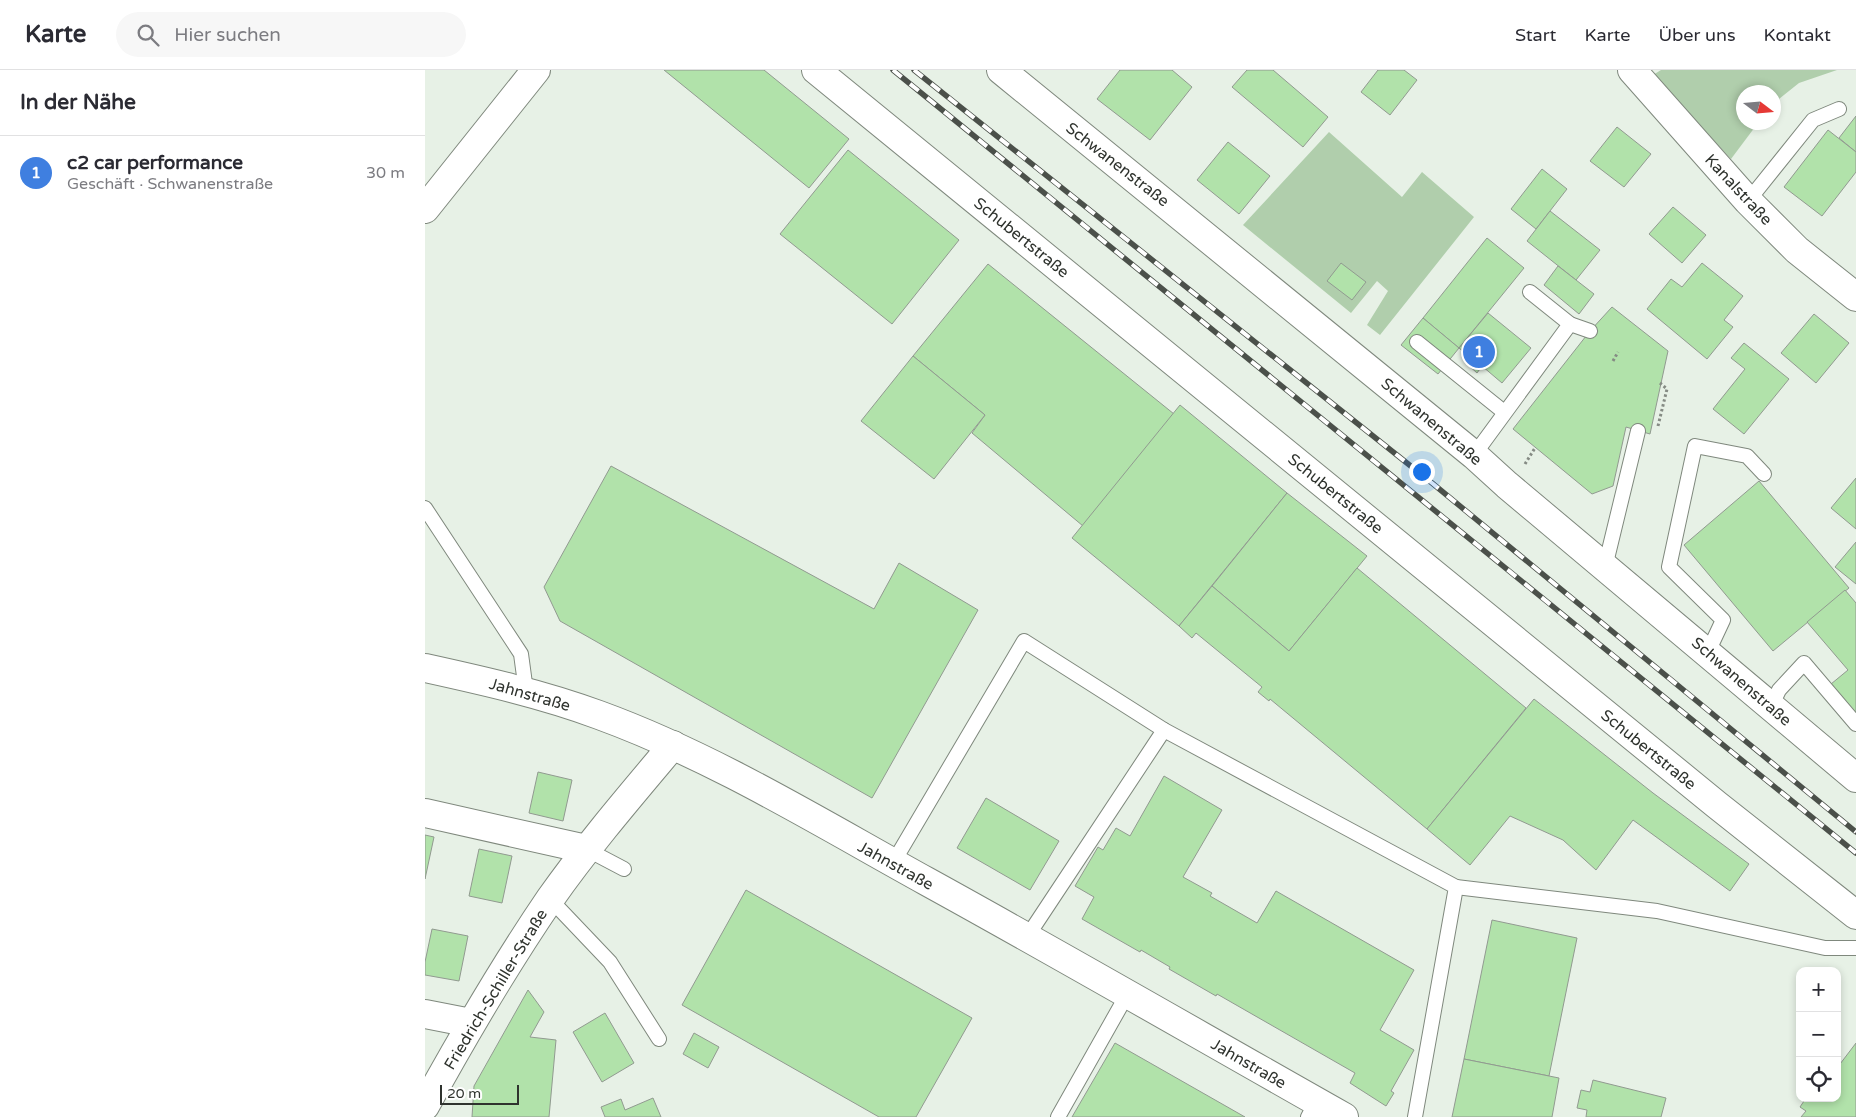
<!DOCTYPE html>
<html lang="de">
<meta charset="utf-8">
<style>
body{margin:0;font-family:"Varela Round",sans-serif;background:#f7f7f7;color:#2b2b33}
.controls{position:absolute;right:15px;bottom:15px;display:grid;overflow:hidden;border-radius:10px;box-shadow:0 2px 8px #0003}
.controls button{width:45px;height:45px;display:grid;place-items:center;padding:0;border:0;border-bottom:1px solid #e1e1e2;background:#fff;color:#2b2b33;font:25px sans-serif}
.compass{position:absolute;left:1311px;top:15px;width:45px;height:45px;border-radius:50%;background:#fff;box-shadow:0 2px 8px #0003;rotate:106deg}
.scale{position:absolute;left:15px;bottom:12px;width:79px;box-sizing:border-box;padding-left:5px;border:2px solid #2f332e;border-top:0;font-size:14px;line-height:18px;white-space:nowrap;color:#2f332e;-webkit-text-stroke:4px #fff;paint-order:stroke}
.you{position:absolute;left:996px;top:401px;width:18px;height:18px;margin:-12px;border:4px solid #fff;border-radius:50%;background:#1a73e8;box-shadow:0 0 0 8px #1a73e833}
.badge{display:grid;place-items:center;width:32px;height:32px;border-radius:50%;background:#7c3aed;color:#fff;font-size:16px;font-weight:700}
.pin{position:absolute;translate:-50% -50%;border:2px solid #fff;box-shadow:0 1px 5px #0006}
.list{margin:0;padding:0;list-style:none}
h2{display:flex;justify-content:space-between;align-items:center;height:65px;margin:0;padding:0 20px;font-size:21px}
h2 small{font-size:16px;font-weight:400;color:#7c7c81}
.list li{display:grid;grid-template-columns:32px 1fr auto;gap:15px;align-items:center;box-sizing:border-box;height:75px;padding:0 20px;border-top:1px solid #e1e1e2}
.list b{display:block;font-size:19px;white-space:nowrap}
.list p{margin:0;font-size:16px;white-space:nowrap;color:#7c7c81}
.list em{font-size:16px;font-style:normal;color:#7c7c81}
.icon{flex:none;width:28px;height:28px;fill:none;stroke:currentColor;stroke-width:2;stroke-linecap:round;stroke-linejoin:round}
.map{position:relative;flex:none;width:1431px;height:1047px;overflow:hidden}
header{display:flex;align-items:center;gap:30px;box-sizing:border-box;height:70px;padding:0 25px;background:#fff;border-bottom:1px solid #e1e1e2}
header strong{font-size:24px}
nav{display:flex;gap:28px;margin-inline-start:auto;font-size:18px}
.search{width:350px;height:45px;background:#f7f7f7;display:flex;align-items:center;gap:12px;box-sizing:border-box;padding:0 18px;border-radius:28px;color:#7c7c81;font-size:19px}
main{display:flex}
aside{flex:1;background:#fff}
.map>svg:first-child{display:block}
.green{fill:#b0ceac}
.building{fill:#b1e2aa;stroke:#919a90}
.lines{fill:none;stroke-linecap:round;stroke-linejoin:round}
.service-casing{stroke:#7f887d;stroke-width:16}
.minor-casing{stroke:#7f887d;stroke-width:30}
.secondary-casing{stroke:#7f887d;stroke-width:30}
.path{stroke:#858b84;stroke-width:3;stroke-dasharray:2.5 2.5;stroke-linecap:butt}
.service{stroke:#fff;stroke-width:14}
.minor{stroke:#fff;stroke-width:28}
.secondary{stroke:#fff;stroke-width:28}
.rail-casing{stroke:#4b504a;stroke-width:5.5}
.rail{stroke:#fff;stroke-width:4;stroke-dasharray:11;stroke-linecap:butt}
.labels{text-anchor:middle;stroke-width:5;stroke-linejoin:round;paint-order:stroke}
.street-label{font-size:16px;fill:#2f332e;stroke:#fff}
</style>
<header>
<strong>Karte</strong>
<div class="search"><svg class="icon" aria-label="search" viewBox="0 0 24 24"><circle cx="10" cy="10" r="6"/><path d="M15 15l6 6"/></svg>Hier suchen</div>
<nav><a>Start</a><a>Karte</a><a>Über uns</a><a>Kontakt</a></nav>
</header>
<main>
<aside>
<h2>In der Nähe<small></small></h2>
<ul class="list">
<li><span class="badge" style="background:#3f7fe0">1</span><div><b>c2 car performance</b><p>Geschäft · Schwanenstraße</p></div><em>30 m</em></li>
</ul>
</aside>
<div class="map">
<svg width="1431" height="1047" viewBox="0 0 1431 1047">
<rect width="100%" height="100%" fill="#e7f1e6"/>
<!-- green -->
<g class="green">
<path d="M1236,0h176l-38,13 -25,20 -1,-11h-30v30l15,1 -27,36 -78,-84z"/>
<path d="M904,62l73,65 20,-25 52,45 -94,118 -13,-10 21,-34 -11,-10 -26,32 -108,-88z"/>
</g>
<!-- building -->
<g class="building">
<path d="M239,0h100l85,69 -40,49z"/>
<path d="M695,0h52l20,17 -42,53 -53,-41z"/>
<path d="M822,0h26l55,47 -25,30 -71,-60z"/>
<path d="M953,0h26l13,10 -27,35 -29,-23z"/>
<path d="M1431,46v36l-17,-14z"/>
<path d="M1192,57l34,27 -27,33 -34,-26z"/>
<path d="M1403,60l28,22v20l-34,44 -38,-29z"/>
<path d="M803,72l42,34 -31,38 -42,-34z"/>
<path d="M423,80l111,90 -67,84 -112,-90z"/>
<path d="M1117,99l25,20 -31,40 -25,-20z"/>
<path d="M1248,137l33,28 -24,28 -33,-29z"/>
<path d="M1125,141l50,39 -24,30 -49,-39z"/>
<path d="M1062,168l37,30 -65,80 -36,-30z"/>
<path d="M916,193l25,19 -14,18 -25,-19z"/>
<path d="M1277,193l41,33 -19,24 9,7 -26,32 -60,-50 24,-30 11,8z"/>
<path d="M563,194l186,150 -91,112 -111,-93 13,-18 -72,-59z"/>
<path d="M1133,196l36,28 -15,20 -35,-29z"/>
<path d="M1187,237l56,44 -18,83 -24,-7 -13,59 -21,8 -79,-65 77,-98z"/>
<path d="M1063,243l43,35 -29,35 -20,-17 -5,7 -12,-11 5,-5 -11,-9z"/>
<path d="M1389,244l35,29 -33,40 -35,-30z"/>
<path d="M998,248l36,30 -21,26 -37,-29z"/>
<path d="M1319,273l45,36 -45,55 -31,-25 32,-40 -14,-11z"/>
<path d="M488,286l72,59 -51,64 -73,-58z"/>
<path d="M755,335l107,88 -108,133 -107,-88z"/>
<path d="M186,396l263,143 25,-46 79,47 -106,188 -312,-177 -16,-34z"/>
<path d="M1431,408v51l-25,-21z"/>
<path d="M1334,411l90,107 -76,63 -89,-106z"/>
<path d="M862,423l80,63 -78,95 -77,-65z"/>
<path d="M1431,472v42l-21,-17z"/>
<path d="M932,498l169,140 -99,121 -157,-130 -1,2 -11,-9 4,-5 -66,-54 -4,5 -13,-12 33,-40 77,65z"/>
<path d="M1420,520l11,13v110l-25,-29 17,-14 -41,-48z"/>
<path d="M1109,629l119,94 96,71 -19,27 -97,-71 -37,50 -33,-30 -53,-24 -40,49 -43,-36z"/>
<path d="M113,702l34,8 -9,41 -34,-8z"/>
<path d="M739,706l58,34 -39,67 29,16 -2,3 47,27 19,-32 138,79 -34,60 34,20 -23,41 3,2 -8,13 -36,-23 5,-10 -138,-79 -1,2 -47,-27 1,-2 -29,-17 -1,2 -58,-33 12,-22 -19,-11 23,-39 5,3 13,-22 14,8z"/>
<path d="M561,728l73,43 -29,49 -73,-42z"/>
<path d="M0,765l9,2 -9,42z"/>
<path d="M54,779l33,7 -10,47 -33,-7z"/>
<path d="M321,820l226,128 -56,99h-37l-197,-112z"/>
<path d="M1067,850l85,18 -28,138 -85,-17z"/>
<path d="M7,859l36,7 -9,45 -34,-6v-13z"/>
<path d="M103,920l16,22 -14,25 26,3 -7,77h-77l2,-31z"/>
<path d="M180,943l29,50 -32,19 -29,-50z"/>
<path d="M269,963l25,14 -11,21 -25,-14z"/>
<path d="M690,973l130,74h-173z"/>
<path d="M1431,973v74h-55l5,-6 -6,-4 6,-9h31v-30z"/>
<path d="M1039,989l95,19 -7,39h-100z"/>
<path d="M1168,1010l73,18 -5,19h-75l1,-7 -10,-2 4,-18 9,2z"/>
<path d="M228,1028l8,19h-56l-4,-10 20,-8 4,11z"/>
</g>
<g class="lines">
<defs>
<g id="service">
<path d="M1323,131l65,-81 26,-11"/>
<path d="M1145,254l20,7"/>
<path d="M992,272l87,70"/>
<path d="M1049,385l96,-131 -40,-32"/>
<path d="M0,438l96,146 5,37"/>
<path d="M1180,497l33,-136"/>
<path d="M1283,582l15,-32 -54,-53 26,-121 52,10 17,18"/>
<path d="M1346,637l8,-17 25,-27 52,61"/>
<path d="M161,779l38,20"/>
<path d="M468,793l131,-222 140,89 292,157 -41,230"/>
<path d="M1031,817l201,24 168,37h31"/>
<path d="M125,829l60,63 49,77"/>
<path d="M602,867l137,-207"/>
<path d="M633,1047l70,-124"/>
<path d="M883,1047l8,-15"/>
</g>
<g id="minor">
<path d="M391,0l901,735 139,110"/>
<path d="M576,0l473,385 33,30 349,293"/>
<path d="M1207,0l116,131 49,49 59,47"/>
<path d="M0,139l111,-139"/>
<path d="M0,743l161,36"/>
<path d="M0,944l46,9"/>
<path d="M0,1036c39,-71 80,-141 125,-207 38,-54 81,-104 123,-154"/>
</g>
<path id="secondary" d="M0,598c59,13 117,26 174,47 115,42 220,107 327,166 140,77 278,157 418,236"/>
</defs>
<!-- service casing -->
<use href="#service" class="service-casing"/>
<!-- minor casing -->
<use href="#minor" class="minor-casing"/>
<!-- secondary casing -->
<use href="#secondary" class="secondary-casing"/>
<!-- path -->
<g class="path">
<path d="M1188,291l5,-9"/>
<path d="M1233,356l9,-37 -7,-6"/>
<path d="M1100,394l10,-16"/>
</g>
<!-- service -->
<use href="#service" class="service"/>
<!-- minor -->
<use href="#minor" class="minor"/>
<!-- secondary -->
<use href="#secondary" class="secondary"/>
<defs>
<g id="rail">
<path d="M468,0l963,783"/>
<path d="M489,0l518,413 424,349"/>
</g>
</defs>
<!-- rail casing -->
<use href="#rail" class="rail-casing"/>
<!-- rail -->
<use href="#rail" class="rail"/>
</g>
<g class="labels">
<!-- street labels -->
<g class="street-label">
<text transform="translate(693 94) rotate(38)" y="6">Schwanenstraße</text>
<text transform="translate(1314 119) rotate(47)" y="6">Kanalstraße</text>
<text transform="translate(597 167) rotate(39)" y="6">Schubertstraße</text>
<text transform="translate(1007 351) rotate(40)" y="6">Schwanenstraße</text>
<text transform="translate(911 423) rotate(39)" y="6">Schubertstraße</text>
<text transform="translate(1317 611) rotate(41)" y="6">Schwanenstraße</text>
<text transform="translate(105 624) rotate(16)" y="6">Jahnstraße</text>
<text transform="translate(1224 679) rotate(39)" y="6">Schubertstraße</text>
<text transform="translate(471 795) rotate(29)" y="6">Jahnstraße</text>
<text transform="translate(70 919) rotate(-59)" y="6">Friedrich-Schiller-Straße</text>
<text transform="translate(824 993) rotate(30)" y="6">Jahnstraße</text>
</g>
</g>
</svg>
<div class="controls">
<button>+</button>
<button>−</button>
<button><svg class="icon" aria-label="locate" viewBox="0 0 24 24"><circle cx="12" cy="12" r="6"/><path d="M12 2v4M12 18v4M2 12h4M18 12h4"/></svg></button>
</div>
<svg class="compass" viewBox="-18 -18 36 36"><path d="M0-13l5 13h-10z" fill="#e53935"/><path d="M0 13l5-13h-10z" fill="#7c7c81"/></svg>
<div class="scale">20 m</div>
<div class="you"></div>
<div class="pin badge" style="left:1054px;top:282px;background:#3f7fe0">1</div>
</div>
</main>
